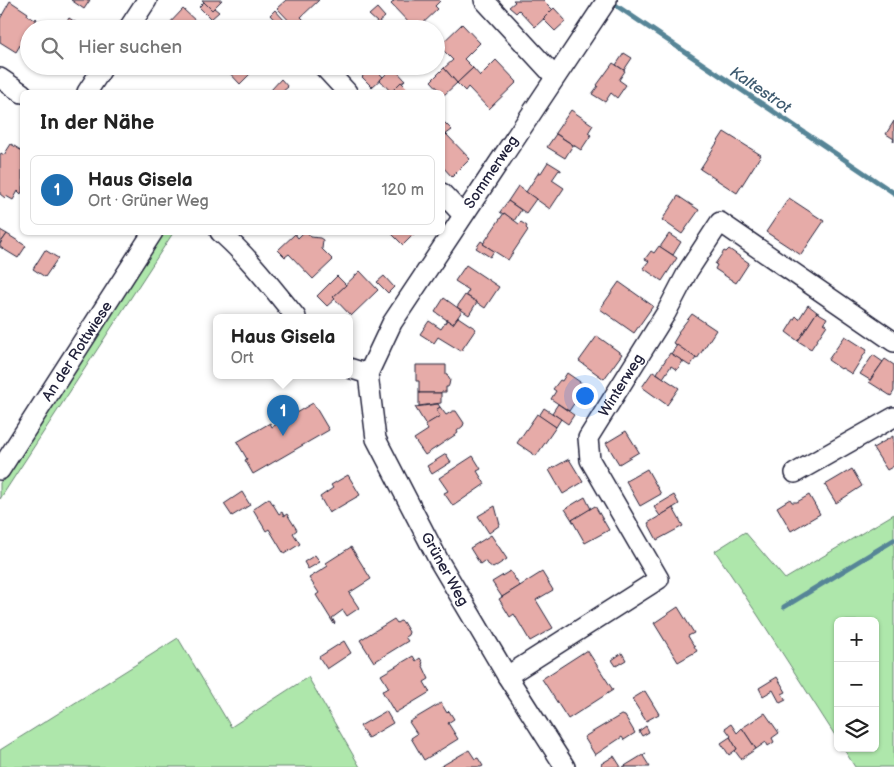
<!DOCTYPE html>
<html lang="de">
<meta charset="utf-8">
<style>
body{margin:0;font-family:"Balsamiq Sans",sans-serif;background:#f6f6f6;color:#222}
.controls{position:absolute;right:15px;bottom:15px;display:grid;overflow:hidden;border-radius:8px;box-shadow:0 1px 4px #0004}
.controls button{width:45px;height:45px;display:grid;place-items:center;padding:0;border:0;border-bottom:1px solid #e0e0e0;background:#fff;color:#222;font:25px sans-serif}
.you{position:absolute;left:584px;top:395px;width:18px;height:18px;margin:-12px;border:4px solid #fff;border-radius:50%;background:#1a73e8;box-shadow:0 0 0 8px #1a73e833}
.badge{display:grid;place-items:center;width:32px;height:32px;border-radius:50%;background:#1f6fb2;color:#fff;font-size:16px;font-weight:700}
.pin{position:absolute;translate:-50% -41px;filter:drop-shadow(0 1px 2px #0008)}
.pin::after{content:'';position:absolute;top:26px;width:18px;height:15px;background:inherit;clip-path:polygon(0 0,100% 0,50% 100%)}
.popup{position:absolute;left:213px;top:314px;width:140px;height:65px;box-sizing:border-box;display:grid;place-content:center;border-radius:8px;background:#fff;filter:drop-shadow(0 1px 4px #0005);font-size:16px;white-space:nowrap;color:#767676}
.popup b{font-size:19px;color:#222}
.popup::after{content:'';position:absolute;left:50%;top:100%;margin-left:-10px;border:10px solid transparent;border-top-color:#fff}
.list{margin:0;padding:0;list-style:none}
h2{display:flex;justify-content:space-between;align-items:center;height:65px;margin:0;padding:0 20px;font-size:21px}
h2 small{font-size:16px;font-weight:400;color:#767676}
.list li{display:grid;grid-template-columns:32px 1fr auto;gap:15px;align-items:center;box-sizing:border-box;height:70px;margin:0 10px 10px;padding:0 10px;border:1px solid #e0e0e0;border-radius:8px}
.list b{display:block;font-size:19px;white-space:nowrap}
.list p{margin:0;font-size:16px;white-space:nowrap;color:#767676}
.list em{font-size:16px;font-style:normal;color:#767676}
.icon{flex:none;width:28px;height:28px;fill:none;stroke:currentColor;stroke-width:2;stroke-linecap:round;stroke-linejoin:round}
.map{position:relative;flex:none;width:894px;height:767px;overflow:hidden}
.search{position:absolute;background:#fff;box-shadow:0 1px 4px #0004;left:20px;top:20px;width:425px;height:55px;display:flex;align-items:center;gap:12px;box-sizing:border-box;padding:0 18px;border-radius:28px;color:#767676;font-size:19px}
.panel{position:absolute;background:#fff;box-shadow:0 1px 4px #0004;left:20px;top:90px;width:425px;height:145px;border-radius:8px}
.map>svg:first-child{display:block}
.green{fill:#aee7ab;stroke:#688473}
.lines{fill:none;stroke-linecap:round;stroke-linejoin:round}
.stream{stroke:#568597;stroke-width:5}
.building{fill:#e6aba8;stroke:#22223b}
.minor-casing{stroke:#22223b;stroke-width:22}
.minor{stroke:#fff;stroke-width:19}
.labels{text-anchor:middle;stroke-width:4;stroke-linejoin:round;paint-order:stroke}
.street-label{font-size:15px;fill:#22223b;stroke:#fff}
.water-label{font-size:16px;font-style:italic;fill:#405c71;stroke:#fff}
</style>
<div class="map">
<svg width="894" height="767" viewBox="0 0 894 767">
<rect width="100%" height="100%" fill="#fff"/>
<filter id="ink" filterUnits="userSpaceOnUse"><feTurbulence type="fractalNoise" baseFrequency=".02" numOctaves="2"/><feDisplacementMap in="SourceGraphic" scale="10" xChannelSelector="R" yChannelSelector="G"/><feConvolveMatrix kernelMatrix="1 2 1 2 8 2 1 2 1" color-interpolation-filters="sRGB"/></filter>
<g filter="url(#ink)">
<!-- green -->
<g class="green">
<path d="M162,233h11l-173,266v-16z"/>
<path d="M894,514v253h-39l-12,-19h32v-127h-37v119l-79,-123 -44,-66 30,-19 40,47z"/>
<path d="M178,638l53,89 77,-50 52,90h-360v-17z"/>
</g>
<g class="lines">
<!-- stream -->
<g class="stream">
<path d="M614,4l280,189"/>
<path d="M784,607l110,-67"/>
</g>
</g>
<!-- building -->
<g class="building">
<path d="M71,0h19l-6,9z"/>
<path d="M202,0h20l-10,10z"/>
<path d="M286,0h33l-18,17 3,3 -8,8 -19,-20z"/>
<path d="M395,0h44l1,1 -5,5 3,3 -17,16 -3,-3 -5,5 -22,-23z"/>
<path d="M513,0h30l10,10 -18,17 -16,-17 -3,3 -7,-6 6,-5z"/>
<path d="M10,1l18,12 -1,2 8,5 1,-2 1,1 -6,10h-2l-1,4 -2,-1 -5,9 1,1 -6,10 -16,-10v-23z"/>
<path d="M204,2l8,8 2,-2 5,4 -8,7 -12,-12z"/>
<path d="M377,8l8,9 -7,6 -9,-8z"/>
<path d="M554,8l12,13 -11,10 -12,-12z"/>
<path d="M183,9l15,14 -5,6h-26l-1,-2z"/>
<path d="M275,10l10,11 -5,5 -10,-11z"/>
<path d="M69,18l17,11h-24z"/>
<path d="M330,22l7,7h-14z"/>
<path d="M462,24l18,19 -16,16 9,9 -16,15 -13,-15 9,-8 -14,-14z"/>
<path d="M624,53l8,5 -8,12 -8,-5z"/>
<path d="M496,60l21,22 -28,27 -21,-22 -3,4 -8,-8 16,-15 7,8z"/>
<path d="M613,63l12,8 -6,9 7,5 -9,13 -6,-5 -6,9 -13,-8 6,-8 -1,-1z"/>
<path d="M223,66h35l-18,18z"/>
<path d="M348,66h16l-8,8z"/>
<path d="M373,66l10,11 -11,10 -10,-10z"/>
<path d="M393,67l12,13 -14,12 -11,-12z"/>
<path d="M444,68l13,15 -13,12 -13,-14z"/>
<path d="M281,79l7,8 -6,5h-9l-2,-2z"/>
<path d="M401,82l10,10h-21h1z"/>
<path d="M571,110l22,15 -5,8 3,2 -10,15 -26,-17z"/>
<path d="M442,120l10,10 -10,7z"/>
<path d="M894,121v21l-1,-1 1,-2 -8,-5z"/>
<path d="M724,132l37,23 -24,38 -37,-24z"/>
<path d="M446,134l24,25 -18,18 -10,-11v-29z"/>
<path d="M556,134l17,11 -8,13 -18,-11z"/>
<path d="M11,144l11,7v40l-1,3 -3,-3 -5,9 -7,-4 -1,2 -5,-4v-39l1,-2 3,2z"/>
<path d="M548,162l13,8v1l-2,-1 -7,10 12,8 -14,21 -24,-17 13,-20 2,1z"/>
<path d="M518,186l18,13 -10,14 -18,-12z"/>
<path d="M678,196l21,14 -17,24 -20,-14z"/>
<path d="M789,198l35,23 -23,34 -35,-23z"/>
<path d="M508,201l13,9 -7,11 -10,-8 -1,1 -3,-2z"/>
<path d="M504,213l15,11 2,-2 6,4 -1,2 2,2 -20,30 -25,-16z"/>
<path d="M0,230l7,4 -7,10z"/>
<path d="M304,232h3l4,5 9,1 3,2 -1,9 11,11 -20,19 -24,-25 -4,3 -7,-7 17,-16 3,4z"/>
<path d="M390,232h26l-13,13z"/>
<path d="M7,234l19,12 -8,12 -18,-11v-3z"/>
<path d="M669,234l12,8 -8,13 -13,-8z"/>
<path d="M481,241l3,2 -1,1 11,7 -4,6 -14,-9z"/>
<path d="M659,246l18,12 -15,23 -19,-13 6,-7 -4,-2 6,-8 3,2z"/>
<path d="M729,249l20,14 -13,20 -21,-14 2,-4 -2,-1 9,-13 2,1z"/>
<path d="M45,250l13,8 -13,19 -12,-8z"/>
<path d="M466,265l33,22 -14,21 -19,-13 3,-5 -14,-9z"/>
<path d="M360,271l18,19 -27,26 -18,-19z"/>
<path d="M337,276l9,9 -13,12 2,2 -8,7 -10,-10z"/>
<path d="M384,276l10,11 -6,6 -11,-11z"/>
<path d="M619,282l34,24 -19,27 -34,-24z"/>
<path d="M465,295l12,7 -8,13 -12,-8z"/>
<path d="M444,298l18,13 -9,13 -18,-12z"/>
<path d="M808,305l9,7 -19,29 -12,-9 10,-16 3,3z"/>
<path d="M817,312l10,6 -3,5 3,2 -16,24 -13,-8z"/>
<path d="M692,314l24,16 -19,29 -24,-16 6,-10 -1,-1z"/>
<path d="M458,317l18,12 -15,22 -23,-14 -4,6 -14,-9 9,-13 12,8 6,-9 6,4z"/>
<path d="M597,336l25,18 -18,25 -25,-18z"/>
<path d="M845,336l22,14 -15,24 -10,-6 -1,1 -13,-9z"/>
<path d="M677,345l19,13 -6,8 -19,-12z"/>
<path d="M670,353l13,8 -6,9 -6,-4 -8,12 -6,-5z"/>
<path d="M873,355l10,7 -13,18 -10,-6z"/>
<path d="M885,359l9,6v26l-3,5 -22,-14z"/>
<path d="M416,365h30v10h1l3,5 -1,5 -1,2h-2v5h-5v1h-22v-12h-3z"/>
<path d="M653,371l26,17 -12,17 -25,-18z"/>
<path d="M567,373l19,13 -17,25 -18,-12 5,-8 -3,-2 7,-9 2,1z"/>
<path d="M419,393h22v10l-22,3z"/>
<path d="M313,403l16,27 -76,44 -8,-14 2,-1 -10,-17 33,-19 2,4z"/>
<path d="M438,404l2,3 -4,3 4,6 -14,9 -11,-18z"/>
<path d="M558,404l16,11 -6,9 -16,-11z"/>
<path d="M440,407l6,8 7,-4h3l8,12 -1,3 -6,5 1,2 -33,22 -11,-16 14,-9 -3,-5 15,-9 -4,-6z"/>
<path d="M544,408l17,11 -5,8 -17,-11z"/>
<path d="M537,414l19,13 -20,29 -19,-13z"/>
<path d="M626,431l13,21 -20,12 -13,-21z"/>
<path d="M893,436l1,30 -7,4 -14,-22z"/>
<path d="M446,454l5,8 -19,12 -5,-8z"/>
<path d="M473,456l8,13 -4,2 8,13 -32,22 -9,-13 4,-2 -9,-13z"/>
<path d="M569,459l14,23 -20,12 -14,-24z"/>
<path d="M647,469l14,25 -21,12 -14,-25z"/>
<path d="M852,469l10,17 -26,17 -11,-18z"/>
<path d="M348,475l12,20 -31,18 -9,-16 13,-9 -2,-3z"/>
<path d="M242,492l8,13 -18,11 -8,-12z"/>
<path d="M674,495l5,9 -19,12 -6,-9z"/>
<path d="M809,495l11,19 -29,17 -14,-24 13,-8 2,3h5z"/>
<path d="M585,497l6,12 -19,11 -7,-11z"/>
<path d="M269,498l10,16 3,-2 2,4 3,-2 10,16 -4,3 7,11 -16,10 -15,-25 -3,2 -13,-22z"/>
<path d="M495,506l5,19 -11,8 -11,-17z"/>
<path d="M595,506l14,24 -24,13 -13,-23z"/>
<path d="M673,508l10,18 -26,14 -9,-17z"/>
<path d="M491,535l16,24 -14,9 -9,-7 -4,3 -10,-16z"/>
<path d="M351,547l20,32 -22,14 10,15 -12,8 -4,-6 -11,8 3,5 -1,1 -18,-29 3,-2 -10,-15 19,-12 -2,-3z"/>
<path d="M315,555l5,7 -12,7 -4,-7z"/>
<path d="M510,571l10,15 -18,11 -10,-15z"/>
<path d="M542,572l11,18 -17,10 17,28 -23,13 -16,-27 -4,3 -11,-18z"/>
<path d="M678,607l16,26 -6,3 9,15 -19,11 -24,-39z"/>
<path d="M394,619l3,4 3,-2 3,1 6,10 -1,3 -3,2 3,4 -34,21 -14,-22z"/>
<path d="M344,641l7,12 -24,16 -8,-12z"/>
<path d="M587,650l26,40 -45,29 -26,-40z"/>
<path d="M622,653l4,7 -10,6 -4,-6z"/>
<path d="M413,656l3,5 4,-3 3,5 -1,1 7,15 -5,3 6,10 -35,21 -13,-22 7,-3 -8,-13z"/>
<path d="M777,677l9,15 -4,2 4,6 -6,3 -7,-13 -10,6 -4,-8z"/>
<path d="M645,691l14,23 -13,7 -14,-22z"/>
<path d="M441,703l6,10 2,-2 5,8 -6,4 10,16 -34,21 -13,-22 6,-4 -8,-12z"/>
<path d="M386,711l7,12 -25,15 -8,-12z"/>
<path d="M765,713l14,20 -7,5 2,4 -6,4 -2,-4 -10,7 -14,-21z"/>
<path d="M621,715l4,1 10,17 -11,7 -2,-3 -27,18 -11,-18z"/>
<path d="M731,724l6,9 5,-5 14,21 -15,10 -6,-8 2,-2 -7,-12 1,-1 -6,-8z"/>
<path d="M646,726l3,6 -7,4 -3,-5z"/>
<path d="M730,737l7,12 -8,6 -8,-12z"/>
<path d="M469,750l6,9 3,-1 5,8 -2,1h-41z"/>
<path d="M646,753l-3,3 7,11h-27z"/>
<path d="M614,756l7,11h-18l-2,-3z"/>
</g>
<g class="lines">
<defs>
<g id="minor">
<path d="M484,0l71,77"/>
<path d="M128,29l19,-29"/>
<path d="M323,66l24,26"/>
<path d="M0,78l22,15"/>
<path d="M87,92l17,-26"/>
<path d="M442,193l21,22"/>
<path d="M220,232c28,24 53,57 76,85"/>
<path d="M349,368l19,6 8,65 63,122 68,115 58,91"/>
<path d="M368,374l24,-51 215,-323"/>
<path d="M0,470l153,-238"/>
<path d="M795,473l99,-56"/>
<path d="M507,676l152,-97 -69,-119 -2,-22 78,-125 22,-42 32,-49 174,120"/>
</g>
</defs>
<!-- minor casing -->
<use href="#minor" class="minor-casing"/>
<!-- minor -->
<use href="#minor" class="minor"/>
</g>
</g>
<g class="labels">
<!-- street labels -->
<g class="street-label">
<text transform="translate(491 172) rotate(-56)" y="5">Sommerweg</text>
<text transform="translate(77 351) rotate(-57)" y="5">An der Rottwiese</text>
<text transform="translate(621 385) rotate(-58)" y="5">Winterweg</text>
<text transform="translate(445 569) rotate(61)" y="5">Grüner Weg</text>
</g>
<!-- water labels -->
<g class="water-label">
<text transform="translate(761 89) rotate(34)" y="6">Kaltestrot</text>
</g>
</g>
</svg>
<div class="controls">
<button>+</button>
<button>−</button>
<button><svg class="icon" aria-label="layers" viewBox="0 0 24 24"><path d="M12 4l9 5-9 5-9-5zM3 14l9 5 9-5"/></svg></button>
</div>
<div class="you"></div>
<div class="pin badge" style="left:283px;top:436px">1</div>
<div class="popup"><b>Haus Gisela</b>Ort</div>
<div class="search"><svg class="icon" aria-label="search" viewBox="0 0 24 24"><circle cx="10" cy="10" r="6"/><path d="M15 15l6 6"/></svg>Hier suchen</div>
<section class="panel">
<h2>In der Nähe<small></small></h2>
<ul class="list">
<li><span class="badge">1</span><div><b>Haus Gisela</b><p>Ort · Grüner Weg</p></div><em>120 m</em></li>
</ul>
</section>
</div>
